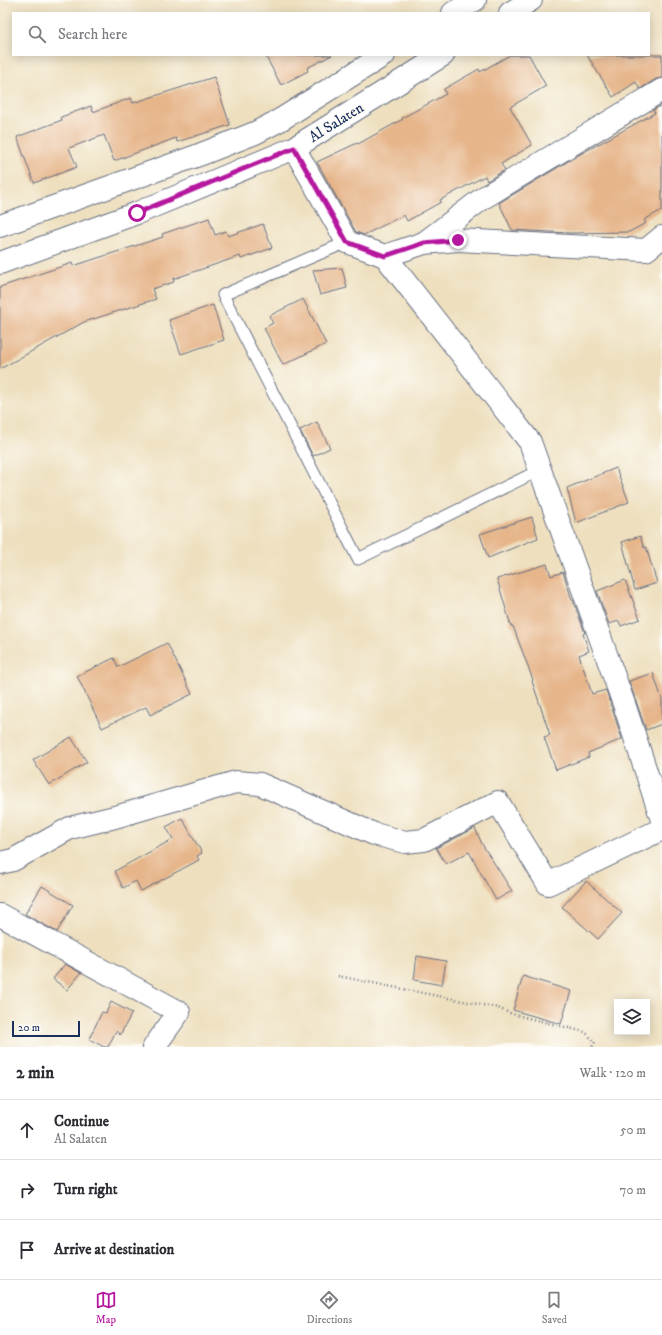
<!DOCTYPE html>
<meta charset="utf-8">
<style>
body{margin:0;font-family:"IM FELL DW Pica",serif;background:#f2f2f3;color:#2b2b33}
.controls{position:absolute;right:12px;bottom:12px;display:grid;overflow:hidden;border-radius:0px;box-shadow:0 2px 10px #0003}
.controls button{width:36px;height:36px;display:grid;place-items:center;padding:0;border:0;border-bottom:1px solid #e1e1e2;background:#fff;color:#2b2b33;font:20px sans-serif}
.scale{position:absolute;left:12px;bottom:10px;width:68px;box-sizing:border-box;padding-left:4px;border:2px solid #1b2f5e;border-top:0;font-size:11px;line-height:14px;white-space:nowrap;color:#1b2f5e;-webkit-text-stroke:3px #fdfcf7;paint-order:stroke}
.stop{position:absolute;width:12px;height:12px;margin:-9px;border:3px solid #b5179e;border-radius:50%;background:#fff}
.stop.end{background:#b5179e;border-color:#fff;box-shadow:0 1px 4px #0008}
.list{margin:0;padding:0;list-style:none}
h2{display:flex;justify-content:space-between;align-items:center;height:52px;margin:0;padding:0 16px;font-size:17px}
h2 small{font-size:13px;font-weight:400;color:#7c7c81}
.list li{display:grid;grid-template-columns:26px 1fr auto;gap:12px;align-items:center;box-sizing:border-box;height:60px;padding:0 16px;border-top:1px solid #e1e1e2}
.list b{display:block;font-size:15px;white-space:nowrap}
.list p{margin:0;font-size:13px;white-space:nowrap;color:#7c7c81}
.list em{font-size:13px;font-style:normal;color:#7c7c81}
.icon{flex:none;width:22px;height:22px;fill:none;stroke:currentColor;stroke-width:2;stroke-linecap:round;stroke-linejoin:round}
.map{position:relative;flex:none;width:662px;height:1047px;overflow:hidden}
.search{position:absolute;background:#fff;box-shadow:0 2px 10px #0003;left:12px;right:12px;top:12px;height:44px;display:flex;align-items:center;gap:10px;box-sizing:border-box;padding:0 14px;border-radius:0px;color:#7c7c81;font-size:15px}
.sheet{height:232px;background:#fff}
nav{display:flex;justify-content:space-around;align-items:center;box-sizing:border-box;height:56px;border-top:1px solid #e1e1e2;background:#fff;font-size:11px;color:#7c7c81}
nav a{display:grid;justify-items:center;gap:2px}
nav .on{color:#b5179e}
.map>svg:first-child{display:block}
.building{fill:#e6b58a}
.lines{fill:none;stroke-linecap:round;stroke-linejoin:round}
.lane-casing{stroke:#656d80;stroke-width:13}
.street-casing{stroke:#656d80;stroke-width:24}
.secondary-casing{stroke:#656d80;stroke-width:24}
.path{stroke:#656d80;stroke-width:2.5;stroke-dasharray:1 3;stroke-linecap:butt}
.lane{stroke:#fff;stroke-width:11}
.street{stroke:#fff;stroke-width:22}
.secondary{stroke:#fff;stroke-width:22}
.route{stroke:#b5179e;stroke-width:5}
.labels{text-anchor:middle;stroke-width:3.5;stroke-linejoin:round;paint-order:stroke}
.street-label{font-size:15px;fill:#1b2f5e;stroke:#fdfcf7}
</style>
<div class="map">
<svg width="662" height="1047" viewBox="0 0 662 1047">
<rect width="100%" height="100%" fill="#fdfcf7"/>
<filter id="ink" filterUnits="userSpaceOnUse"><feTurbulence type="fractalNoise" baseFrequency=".025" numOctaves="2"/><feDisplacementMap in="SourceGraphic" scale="8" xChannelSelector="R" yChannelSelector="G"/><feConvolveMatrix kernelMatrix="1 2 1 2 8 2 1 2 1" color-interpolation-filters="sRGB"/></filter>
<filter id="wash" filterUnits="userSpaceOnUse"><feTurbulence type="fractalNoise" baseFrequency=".012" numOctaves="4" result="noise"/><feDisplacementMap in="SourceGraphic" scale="16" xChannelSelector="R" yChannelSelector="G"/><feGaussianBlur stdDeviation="0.9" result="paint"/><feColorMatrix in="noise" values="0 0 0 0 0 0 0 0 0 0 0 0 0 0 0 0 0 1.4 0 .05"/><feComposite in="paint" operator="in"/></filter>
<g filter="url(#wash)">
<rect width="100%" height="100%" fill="#eee0bf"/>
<g id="blocks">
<!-- building -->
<g class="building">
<path d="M265,55h67l-25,13 1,3 -27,14z"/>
<path d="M510,55h19l17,31 -36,21 22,38 -31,19 4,6 -18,11 -2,-5 -45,24 1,2 -34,19 -3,-6 -40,20 -8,-3 -39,-70 40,-19 1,1 45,-25 -1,-1 44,-24 -2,-5 35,-20 1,3z"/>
<path d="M587,55h75v23l-6,1 -16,10 -4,-7 -23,15z"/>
<path d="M214,77l16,48 -53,17 -1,-4 -62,23 -10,-26 -35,13 8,19 -43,16 -17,-46 45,-17 -1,-3 30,-11 2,6 38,-14 2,5z"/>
<path d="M662,105v105l-18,10 2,3 -17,9 -59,1 -58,-3 -13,-27 76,-46 80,-44 -2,-3z"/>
<path d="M209,218l6,17 11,-4 2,5 35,-12 9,24 -31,11 -1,-3 -67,23 1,3 -22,7 4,10 -72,23 -84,47v-82l72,-24 1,3 90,-29 -1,-3z"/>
<path d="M342,268l5,20 -27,7 -7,-25z"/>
<path d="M303,299l23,45 -43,21 -19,-37 9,-5 -4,-7z"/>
<path d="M213,305l11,35 -43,14 -12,-34z"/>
<path d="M317,422l13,26 -17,8 -13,-26z"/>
<path d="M616,468l13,34 -53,21 -9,-35z"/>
<path d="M532,517l6,21 -50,20 -8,-24z"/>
<path d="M640,536l4,12 2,-1 11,36 -22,7 -13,-48z"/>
<path d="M547,564l4,12 12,-4 9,28h1l12,33 -2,1 6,17 -10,4 13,39 14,-4 16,49 -34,14 1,4 -33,13 -12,-33 6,-2 -18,-54 1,-1 -20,-54h-2l-14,-47z"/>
<path d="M625,580l15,39 -19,7 -2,-5 -10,3 -12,-33z"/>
<path d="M167,643l25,51 -42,21 -4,-8 -44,21 -25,-52 37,-18 4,9z"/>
<path d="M653,673l9,26v25l-16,6 -17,-49z"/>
<path d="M71,737l16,25 -38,23 -16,-25z"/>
<path d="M182,818l20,35 -5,3 2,4 -58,31 -5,-10 -13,7 -8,-17 58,-32 -7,-12z"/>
<path d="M475,828l7,16 30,47 -16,9 -27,-48 -23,12 -10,-16z"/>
<path d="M586,881l36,32 -24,26 -36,-32z"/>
<path d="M42,886l31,19 -16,27 -32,-18z"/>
<path d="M417,956l29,5 -4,24 -28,-5z"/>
<path d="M65,964l16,9 -14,17 -14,-11z"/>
<path d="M523,976l48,15 -10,33 -48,-14z"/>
<path d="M111,1002l21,11 -12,22 -4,-4 -8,16h-4l-15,-8 13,-27 4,1z"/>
</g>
</g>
</g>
<g filter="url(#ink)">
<use href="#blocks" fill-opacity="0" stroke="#656d80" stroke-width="1"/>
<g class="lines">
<defs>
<path id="lane" d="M347,242l-124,53 135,264 182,-89"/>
<g id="street">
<path d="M294,148l53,94 38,14 145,186 94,262 38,116"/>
<path d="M424,243l59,-45 179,-108"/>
<path d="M385,256l39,-13 34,-3 188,10 16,-13"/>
<path d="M0,863l13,-3 57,-32 45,-11 121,-35 24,2 114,50 31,8 19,-2 74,-38 50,82 114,-55"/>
<path d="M0,915l179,97 -25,35"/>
</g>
<g id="secondary">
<path d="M453,13l22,-13"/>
<path d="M510,13l21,-13"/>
<path d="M0,226l199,-71 56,-22 25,-13 104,-65"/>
<path d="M0,263l137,-50 157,-65 149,-93"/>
</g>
</defs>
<!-- lane casing -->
<use href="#lane" class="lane-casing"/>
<!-- street casing -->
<use href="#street" class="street-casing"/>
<!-- secondary casing -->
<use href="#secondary" class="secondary-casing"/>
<!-- path -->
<path class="path" d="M338,976l160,32 14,6 73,18 10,10 -3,5"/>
<!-- lane -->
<use href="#lane" class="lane"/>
<!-- street -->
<use href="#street" class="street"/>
<!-- secondary -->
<use href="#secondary" class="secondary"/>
</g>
</g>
<g class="lines" filter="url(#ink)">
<!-- route -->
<path class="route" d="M137,213l157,-65 53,94 38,14 39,-13 34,-3"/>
</g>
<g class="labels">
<!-- street labels -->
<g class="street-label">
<text transform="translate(336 122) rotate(-32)" y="5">Al Salaten</text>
</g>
</g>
</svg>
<div class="controls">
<button><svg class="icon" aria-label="layers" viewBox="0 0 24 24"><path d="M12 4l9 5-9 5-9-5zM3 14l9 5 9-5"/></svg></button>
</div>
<div class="scale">20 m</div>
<div class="stop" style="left:137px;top:213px"></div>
<div class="stop end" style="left:458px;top:240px"></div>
<div class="search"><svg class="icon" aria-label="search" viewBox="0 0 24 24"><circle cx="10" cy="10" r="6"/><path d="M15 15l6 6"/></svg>Search here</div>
</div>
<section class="sheet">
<h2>2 min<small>Walk · 120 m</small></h2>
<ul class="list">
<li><svg class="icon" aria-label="ahead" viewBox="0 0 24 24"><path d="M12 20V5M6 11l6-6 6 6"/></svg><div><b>Continue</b><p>Al Salaten</p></div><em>50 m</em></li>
<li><svg class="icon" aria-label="right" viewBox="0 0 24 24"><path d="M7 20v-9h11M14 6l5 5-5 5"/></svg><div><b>Turn right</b></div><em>70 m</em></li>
<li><svg class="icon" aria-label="arrive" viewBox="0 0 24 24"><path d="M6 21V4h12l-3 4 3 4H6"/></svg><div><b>Arrive at destination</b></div></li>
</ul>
</section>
<nav>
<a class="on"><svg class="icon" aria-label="map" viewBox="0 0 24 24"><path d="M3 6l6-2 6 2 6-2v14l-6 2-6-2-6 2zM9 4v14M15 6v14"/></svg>Map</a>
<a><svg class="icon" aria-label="directions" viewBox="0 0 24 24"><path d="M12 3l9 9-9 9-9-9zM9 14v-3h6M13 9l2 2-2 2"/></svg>Directions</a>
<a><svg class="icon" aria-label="saved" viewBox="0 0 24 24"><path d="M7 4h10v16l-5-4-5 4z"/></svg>Saved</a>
</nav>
